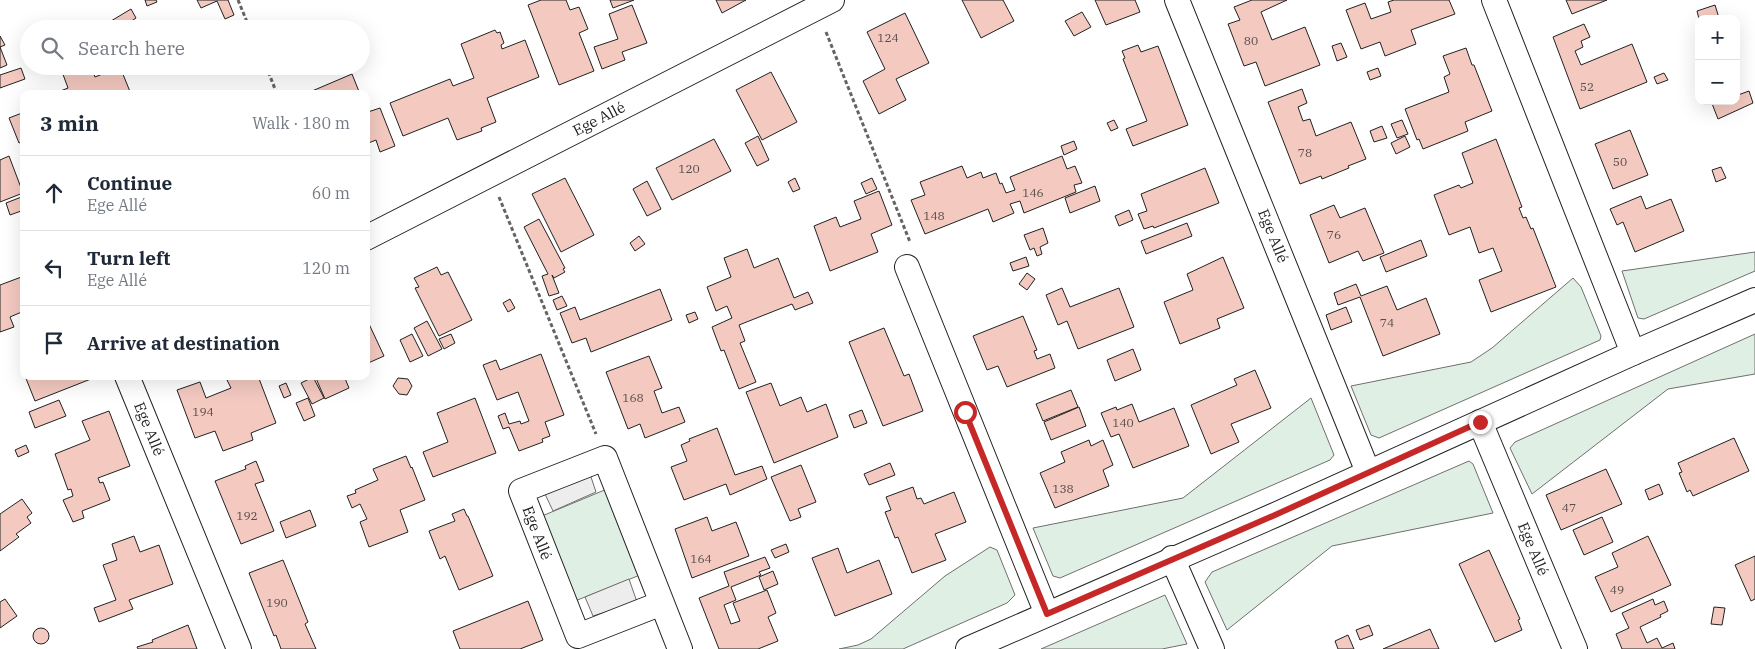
<!DOCTYPE html>
<meta charset="utf-8">
<style>
body{margin:0;font-family:"IBM Plex Serif",serif;background:#f6f6f7;color:#1f2937}
.controls{position:absolute;right:15px;top:15px;display:grid;overflow:hidden;border-radius:10px;box-shadow:0 5px 20px #0002}
.controls button{width:45px;height:45px;display:grid;place-items:center;padding:0;border:0;border-bottom:1px solid #e0e1e3;background:#fff;color:#1f2937;font:25px sans-serif}
.stop{position:absolute;width:15px;height:15px;margin:-11px;border:4px solid #c62828;border-radius:50%;background:#fff}
.stop.end{background:#c62828;border-color:#fff;box-shadow:0 1px 5px #0008}
.list{margin:0;padding:0;list-style:none}
h2{display:flex;justify-content:space-between;align-items:center;height:65px;margin:0;padding:0 20px;font-size:21px}
h2 small{font-size:16px;font-weight:400;color:#747a83}
.list li{display:grid;grid-template-columns:32px 1fr auto;gap:15px;align-items:center;box-sizing:border-box;height:75px;padding:0 20px;border-top:1px solid #e0e1e3}
.list b{display:block;font-size:19px;white-space:nowrap}
.list p{margin:0;font-size:16px;white-space:nowrap;color:#747a83}
.list em{font-size:16px;font-style:normal;color:#747a83}
.icon{flex:none;width:28px;height:28px;fill:none;stroke:currentColor;stroke-width:2;stroke-linecap:round;stroke-linejoin:round}
.map{position:relative;flex:none;width:1755px;height:649px;overflow:hidden}
.search{position:absolute;background:#fff;box-shadow:0 5px 20px #0002;left:20px;top:20px;width:350px;height:55px;display:flex;align-items:center;gap:12px;box-sizing:border-box;padding:0 18px;border-radius:28px;color:#747a83;font-size:19px}
.panel{position:absolute;background:#fff;box-shadow:0 5px 20px #0002;left:20px;top:90px;width:350px;height:290px;border-radius:10px}
.map>svg:first-child{display:block}
.green{fill:#e0efe3;stroke:#6f6f6f}
.parking{fill:#ededed;stroke:#6f6f6f}
.building{fill:#f3c9c0;stroke:#222}
.lines{fill:none;stroke-linecap:round;stroke-linejoin:round}
.minor-casing{stroke:#222;stroke-width:26}
.path{stroke:#646464;stroke-width:3;stroke-dasharray:4 2.5;stroke-linecap:butt}
.minor{stroke:#fff;stroke-width:24}
.route{stroke:#c62828;stroke-width:6}
.labels{text-anchor:middle;stroke-width:4;stroke-linejoin:round;paint-order:stroke}
.number-label{font-size:12px;fill:#564c4a}
.street-label{font-size:15px;fill:#222;stroke:#fff}
</style>
<div class="map">
<svg width="1755" height="649" viewBox="0 0 1755 649">
<rect width="100%" height="100%" fill="#fff"/>
<!-- green -->
<g class="green">
<path d="M1755,252v19l-111,48 -6,-1 -16,-47z"/>
<path d="M1573,278l8,9 20,49 -1,4 -221,98 -8,-3 -20,-49 120,-24 21,-14z"/>
<path d="M1755,334v40l-87,15 -136,105 -22,-46 5,-6z"/>
<path d="M1311,398l23,57 -4,5 -270,118 -7,-2 -20,-48 150,-30z"/>
<path d="M1469,461l4,3 20,49 -161,33 -105,84 -22,-48 7,-10z"/>
<path d="M607,489l33,86 -65,26 -33,-85z"/>
<path d="M990,547l7,3 18,45 -8,8 -104,46h-64l19,-4 13,-6 74,-63z"/>
<path d="M1165,595l22,49 -25,5h-121z"/>
</g>
<!-- parking -->
<g class="parking">
<path d="M590,474l6,18 -43,19 -9,-19z"/>
<path d="M629,579l8,23 -44,14 -8,-19z"/>
</g>
<!-- building -->
<g class="building">
<path d="M145,0h11l1,2 -10,4z"/>
<path d="M197,0h31l6,15 -9,4 -8,-18 -16,7z"/>
<path d="M541,0h25l4,10 9,-3 9,22 -9,4 15,38 -35,14 -31,-80z"/>
<path d="M610,0h24l-21,8z"/>
<path d="M716,0h30l-24,13z"/>
<path d="M962,0h41l11,21 -33,17z"/>
<path d="M1095,0h40l5,12 -34,13z"/>
<path d="M1252,0h35l-26,12 11,28 33,-13 15,38 -55,21 -9,-24 -12,4 -16,-42 12,-4 -6,-13z"/>
<path d="M1394,0h55l6,14 -44,16 5,14 -31,12 -5,-14 -19,7 -15,-39 19,-7 6,16 20,-7 -3,-10z"/>
<path d="M1566,0h41l-35,14z"/>
<path d="M632,5l15,38 -25,9 3,8 -23,9 -8,-22 24,-8 -9,-25z"/>
<path d="M1715,5l4,13 -20,1 -2,-8z"/>
<path d="M131,9l5,9 -17,11h-3l-5,-8z"/>
<path d="M1082,12l9,15 -17,9 -9,-15z"/>
<path d="M905,13l24,50 -33,16 10,21 -27,14 -16,-33 22,-12 -18,-37z"/>
<path d="M1584,24l6,13 -9,4 2,6 -8,4 6,14 51,-21 15,38 -67,27 -27,-72z"/>
<path d="M495,30l2,3 3,-1 4,11 -3,2 1,4 23,-9 14,37 -52,21 9,24 -15,6 1,3 -25,9 -9,-22 -45,18 -13,-33 60,-24 3,7 21,-8 -13,-34z"/>
<path d="M0,36l5,9 -5,2 7,18 -7,3z"/>
<path d="M1341,43l6,14 -10,4 -5,-15z"/>
<path d="M1138,45l3,7 17,-6 30,79 -55,21 -7,-17 21,-8 -24,-62 2,-1 -3,-7z"/>
<path d="M1466,48l6,17h2l18,46 -27,11 3,9 -45,18 -4,-10 -2,1 -12,-31 44,-17 -5,-15 6,-3 -7,-18z"/>
<path d="M68,66h23l4,11 25,-10 11,27h-78l15,-6 -7,-19z"/>
<path d="M21,68l4,11 -25,9v-13z"/>
<path d="M1378,68l3,8 -11,4 -3,-8z"/>
<path d="M771,72l26,50 -35,18 -26,-50z"/>
<path d="M1664,73l4,7 -11,4 -3,-7z"/>
<path d="M352,74l8,20h-55z"/>
<path d="M1302,89l5,14 -9,4 5,14 7,-2 6,17 35,-14 15,37 -18,7 1,2 -27,11 -1,-3 -21,8 -32,-82z"/>
<path d="M1749,91l4,12 -35,16 -7,-18h25v-2l3,-2 -1,-2z"/>
<path d="M366,108l2,4 12,-4 15,38 -15,6 -4,-12 -10,4z"/>
<path d="M22,113l2,1v27l-5,2 -10,-25z"/>
<path d="M1114,120l4,8 -7,3 -4,-8z"/>
<path d="M1402,120l6,14 -11,4 -6,-14z"/>
<path d="M1382,126l5,12 -13,4 -4,-11z"/>
<path d="M1630,130l18,45 -35,14 -18,-45z"/>
<path d="M758,136l11,24 -12,6 -12,-23z"/>
<path d="M1405,136l5,11 -14,7 -5,-11z"/>
<path d="M714,139l17,32 -59,29 -16,-32z"/>
<path d="M1496,139l26,68 -3,1 4,10 3,-1 5,12 2,-1 23,59 -65,25 -12,-32 23,-9 -9,-23 -14,5 -9,-26 -21,8 -15,-40 25,-10 2,3 12,-5 -11,-30z"/>
<path d="M1074,141l3,8 -13,6 -3,-9z"/>
<path d="M9,156l14,37 -23,9v-42z"/>
<path d="M1062,156l5,13 8,-3 7,17 -8,2 2,7 -52,21 -4,-12 -10,3 4,9 -21,9 -5,-13 -63,25 -14,-34 14,-5 -5,-13 42,-16 5,12 14,-6 2,6 13,-5 4,11 2,-1 4,10 9,-3 -5,-13z"/>
<path d="M1721,167l5,11 -10,4 -4,-12z"/>
<path d="M1205,168l14,35 -65,25 -1,-2 -9,3 -6,-15 9,-3 -6,-17z"/>
<path d="M565,178l29,57 -33,17 -29,-58z"/>
<path d="M795,178l5,11 -7,3 -5,-10z"/>
<path d="M872,178l5,11 -11,5 -5,-11z"/>
<path d="M647,181l14,28 -14,7 -14,-27z"/>
<path d="M1095,186l5,15 -30,12 -5,-15z"/>
<path d="M879,191l13,34 -21,9 7,18 -48,19 -16,-45 22,-9 4,10 21,-8 -7,-18z"/>
<path d="M24,196v14l-14,5 -4,-12z"/>
<path d="M1641,196l5,13 25,-10 13,32 -49,21 -12,-30 -6,3 -7,-16z"/>
<path d="M1334,205l6,13 25,-10 19,45 -21,8 -5,-10 -29,12 -19,-48z"/>
<path d="M1129,210l4,10 -14,6 -4,-10z"/>
<path d="M539,219l26,49 -2,1 2,3 -11,6 -2,-3 7,18 -10,3 -7,-20 6,-2 -24,-47z"/>
<path d="M1187,223l5,13 -46,18 -5,-13z"/>
<path d="M1043,228l5,15 -8,4 2,7 -5,2 -3,-8 -4,2 -6,-15z"/>
<path d="M639,236l6,8 -10,7 -5,-8z"/>
<path d="M1421,240l6,16 -41,16 -6,-15z"/>
<path d="M747,249l7,19 24,-10 16,40 14,-6 5,11 -18,7 -3,-6 -53,21 6,16 -5,2 16,39 -17,7 -15,-39 -3,1 -9,-24 20,-9 -5,-12 -11,5 -9,-24 24,-10 -7,-19z"/>
<path d="M1026,257l3,9 -16,5 -3,-8z"/>
<path d="M1223,257l21,51 -27,11 3,9 -40,16 -16,-42 29,-12 -6,-16z"/>
<path d="M437,267l4,8 7,-3 24,48 -33,16 -24,-48 4,-1 -5,-9z"/>
<path d="M1027,273l8,6 -8,11 -8,-6z"/>
<path d="M24,276v35l-14,6 4,10 -14,5v-47z"/>
<path d="M1356,284l5,12 26,-10 10,24 29,-12 14,36 -57,22 -23,-59 -22,8 -4,-12z"/>
<path d="M1062,288l8,19 49,-19 15,39 -56,22 -11,-28 -9,4 -12,-30z"/>
<path d="M660,289l12,31 -81,32 -5,-14 -14,5 -12,-30 15,-6 5,13z"/>
<path d="M562,296l5,10 -10,4 -4,-10z"/>
<path d="M510,299l5,9 -7,4 -5,-9z"/>
<path d="M1346,307l6,15 -21,8 -5,-15z"/>
<path d="M695,312l3,7 -9,4 -3,-8z"/>
<path d="M1023,316l14,34 -3,1 3,8 13,-5 5,14 -48,19 -9,-21 -11,4 -14,-34z"/>
<path d="M427,321l15,28 -14,7 -14,-28z"/>
<path d="M369,324l15,32 -18,8v-39z"/>
<path d="M884,328l20,48 5,-2 14,37 -40,15 -34,-84z"/>
<path d="M412,334l11,22 -13,6 -10,-22z"/>
<path d="M451,334l4,9 -11,6 -5,-10z"/>
<path d="M1133,349l8,21 -26,11 -8,-21z"/>
<path d="M541,354l23,61 -19,7 5,14 -8,3 1,3 -24,9 -10,-24 -6,2 -5,-13 7,-3 4,11 11,-3 1,3 8,-3 -11,-29 -21,8 -14,-35 13,-5 4,10z"/>
<path d="M649,356l13,32 -8,3 8,22 17,-6 6,15 -40,16 -5,-14 -12,5 -22,-57z"/>
<path d="M1255,370l16,38 -40,16 8,18 -28,12 -20,-49 46,-20 -3,-6z"/>
<path d="M25,376h71v1l-61,24z"/>
<path d="M237,376h21l18,47 -25,10 2,7 -30,11 -8,-20 -20,7 -18,-48 23,-8 6,16 25,-10 -4,-8z"/>
<path d="M315,376h29l5,12 -24,11z"/>
<path d="M313,377l11,21 -12,6 -11,-21z"/>
<path d="M398,378l10,1 4,7 -5,9 -8,-1 -6,-8z"/>
<path d="M286,383l5,12 -7,3 -5,-12z"/>
<path d="M771,383l9,23 21,-9 6,15 19,-8 12,33 -64,26 -28,-71z"/>
<path d="M1071,390l7,17 -35,14 -7,-17z"/>
<path d="M308,398l7,18 -11,5 -8,-18z"/>
<path d="M475,398l21,55 -63,24 -10,-25 25,-10 -11,-29z"/>
<path d="M59,400l7,16 -31,12 -6,-16z"/>
<path d="M1132,404l7,18 35,-14 15,38 -56,22 -14,-34 -8,3 -10,-24 15,-6 1,3z"/>
<path d="M1079,407l7,19 -35,14 -7,-18z"/>
<path d="M862,410l5,13 -13,5 -5,-13z"/>
<path d="M109,411l21,55 -32,12 2,5 3,-1 7,18 -28,11 2,7 -11,4 -10,-22 10,-4 -2,-7 -3,1 -13,-36 35,-14 -8,-19z"/>
<path d="M717,428l18,47 27,-9 5,13 -37,16 -4,-11 -42,16 -13,-33 16,-6 -6,-16 9,-4 -1,-2z"/>
<path d="M1734,438l15,33 -56,25 -3,-6 -3,2 -8,-19 3,-1 -4,-9z"/>
<path d="M1089,440l2,6 12,-6 10,25 -10,5 6,16 -54,22 -15,-35 25,-11 -4,-10z"/>
<path d="M26,445l3,7 -11,5 -3,-7z"/>
<path d="M406,456l5,12 1,-1 13,33 -25,10 8,22 -39,15 -9,-25 7,-3 -7,-15 -8,4 -5,-12 9,-3 -1,-3 23,-10 -5,-11z"/>
<path d="M256,461l8,20 -9,3 19,47 -33,13 -26,-63 31,-12 -1,-3z"/>
<path d="M890,463l5,12 -26,10 -5,-11z"/>
<path d="M801,465l15,37 -18,7 3,8 -11,4 -19,-44z"/>
<path d="M1606,469l16,35 -61,26 -15,-35z"/>
<path d="M1659,484l4,10 -14,6 -4,-10z"/>
<path d="M913,487l4,12 4,-1 3,6 30,-12 12,30 -31,12 11,26 -34,13 -14,-36 -3,1 -10,-26 6,-2 -5,-13z"/>
<path d="M22,499l10,14 -5,4 4,6 -15,11 3,3 -19,14v-37z"/>
<path d="M464,509l3,7h1l25,60 -34,14 -14,-34 -5,3 -11,-28 26,-10 -3,-7z"/>
<path d="M310,510l6,16 -30,12 -6,-16z"/>
<path d="M707,517l5,14 24,-9 13,34 -57,22 -17,-49z"/>
<path d="M1602,517l11,25 -29,13 -11,-25z"/>
<path d="M134,536l6,16 19,-7 14,39 -44,16 4,9 -34,13 -5,-14 22,-8 -13,-35 14,-5 -5,-16z"/>
<path d="M1648,536l23,49 -60,27 -16,-35 23,-10 -6,-14z"/>
<path d="M786,544l3,8 -14,6 -4,-8z"/>
<path d="M838,548l9,25 32,-13 13,34 -57,22 -23,-58z"/>
<path d="M1489,550l31,69 -2,1 4,10 -27,12 -36,-78z"/>
<path d="M1755,556v43l-4,2 -16,-36z"/>
<path d="M765,557l5,11 -11,4 2,3 -30,12 5,13 -12,5 7,19 9,-3 -7,-18 34,-13 9,23 -8,4 10,24 -20,8h-39l-20,-51 30,-12 -5,-14z"/>
<path d="M283,560l25,62 -3,2 11,25h-35l-5,-14 -2,1 -25,-63z"/>
<path d="M773,571l5,13 -14,6 -5,-13z"/>
<path d="M5,599l12,17 -17,12v-26z"/>
<path d="M1653,599l2,6 9,-4 4,10 -8,4 1,2 -21,10 7,16 10,-5 5,10 11,-5 2,6h-53l-6,-15 13,-6 -7,-15z"/>
<path d="M528,601l15,39 -23,9h-60l-7,-18z"/>
<path d="M1714,607l11,1 -3,17 -11,-1z"/>
<path d="M188,625l9,24h-59l-1,-2 16,-5 -1,-2z"/>
<path d="M1369,625l4,10 -13,5 -4,-10z"/>
<circle cx="41" cy="636" r="8"/>
<path d="M1430,629l9,20h-56z"/>
<path d="M1348,635l6,14h-16l-3,-8z"/>
</g>
<g class="lines">
<defs>
<g id="minor">
<path d="M1177,0l191,472"/>
<path d="M1494,0l139,353"/>
<path d="M366,238l466,-238"/>
<path d="M907,267l140,347"/>
<path d="M127,376l112,273"/>
<path d="M1480,422l95,227"/>
<path d="M1172,558l40,91"/>
<path d="M662,603l-84,33 -57,-145 84,-33 75,191"/>
<path d="M968,649l307,-134 358,-162 122,-53"/>
</g>
</defs>
<!-- minor casing -->
<use href="#minor" class="minor-casing"/>
<!-- path -->
<g class="path">
<path d="M238,0l12,29"/>
<path d="M826,32l84,210"/>
<path d="M266,66l11,28"/>
<path d="M499,197l97,237"/>
</g>
<!-- minor -->
<use href="#minor" class="minor"/>
</g>
<g class="lines">
<!-- route -->
<path class="route" d="M965,412l82,202 228,-99 205,-93"/>
</g>
<g class="labels">
<!-- number labels -->
<g class="number-label">
<text x="888" y="42">124</text>
<text x="1251" y="45">80</text>
<text x="1587" y="91">52</text>
<text x="1305" y="157">78</text>
<text x="1620" y="166">50</text>
<text x="689" y="173">120</text>
<text x="1033" y="197">146</text>
<text x="934" y="220">148</text>
<text x="1334" y="239">76</text>
<text x="1387" y="327">74</text>
<text x="633" y="402">168</text>
<text x="203" y="416">194</text>
<text x="1123" y="427">140</text>
<text x="1063" y="493">138</text>
<text x="1569" y="512">47</text>
<text x="247" y="520">192</text>
<text x="701" y="563">164</text>
<text x="1617" y="594">49</text>
<text x="277" y="607">190</text>
</g>
<!-- street labels -->
<g class="street-label">
<text transform="translate(599 119) rotate(-27)" y="5">Ege Allé</text>
<text transform="translate(1273 236) rotate(68)" y="5">Ege Allé</text>
<text transform="translate(149 429) rotate(68)" y="5">Ege Allé</text>
<text transform="translate(537 533) rotate(69)" y="5">Ege Allé</text>
<text transform="translate(1533 549) rotate(67)" y="5">Ege Allé</text>
</g>
</g>
</svg>
<div class="controls">
<button>+</button>
<button>−</button>
</div>
<div class="stop" style="left:965px;top:412px"></div>
<div class="stop end" style="left:1480px;top:422px"></div>
<div class="search"><svg class="icon" aria-label="search" viewBox="0 0 24 24"><circle cx="10" cy="10" r="6"/><path d="M15 15l6 6"/></svg>Search here</div>
<section class="panel">
<h2>3 min<small>Walk · 180 m</small></h2>
<ul class="list">
<li><svg class="icon" aria-label="ahead" viewBox="0 0 24 24"><path d="M12 20V5M6 11l6-6 6 6"/></svg><div><b>Continue</b><p>Ege Allé</p></div><em>60 m</em></li>
<li><svg class="icon" aria-label="left" viewBox="0 0 24 24"><path d="M17 20v-9H6M10 6l-5 5 5 5"/></svg><div><b>Turn left</b><p>Ege Allé</p></div><em>120 m</em></li>
<li><svg class="icon" aria-label="arrive" viewBox="0 0 24 24"><path d="M6 21V4h12l-3 4 3 4H6"/></svg><div><b>Arrive at destination</b></div></li>
</ul>
</section>
</div>
